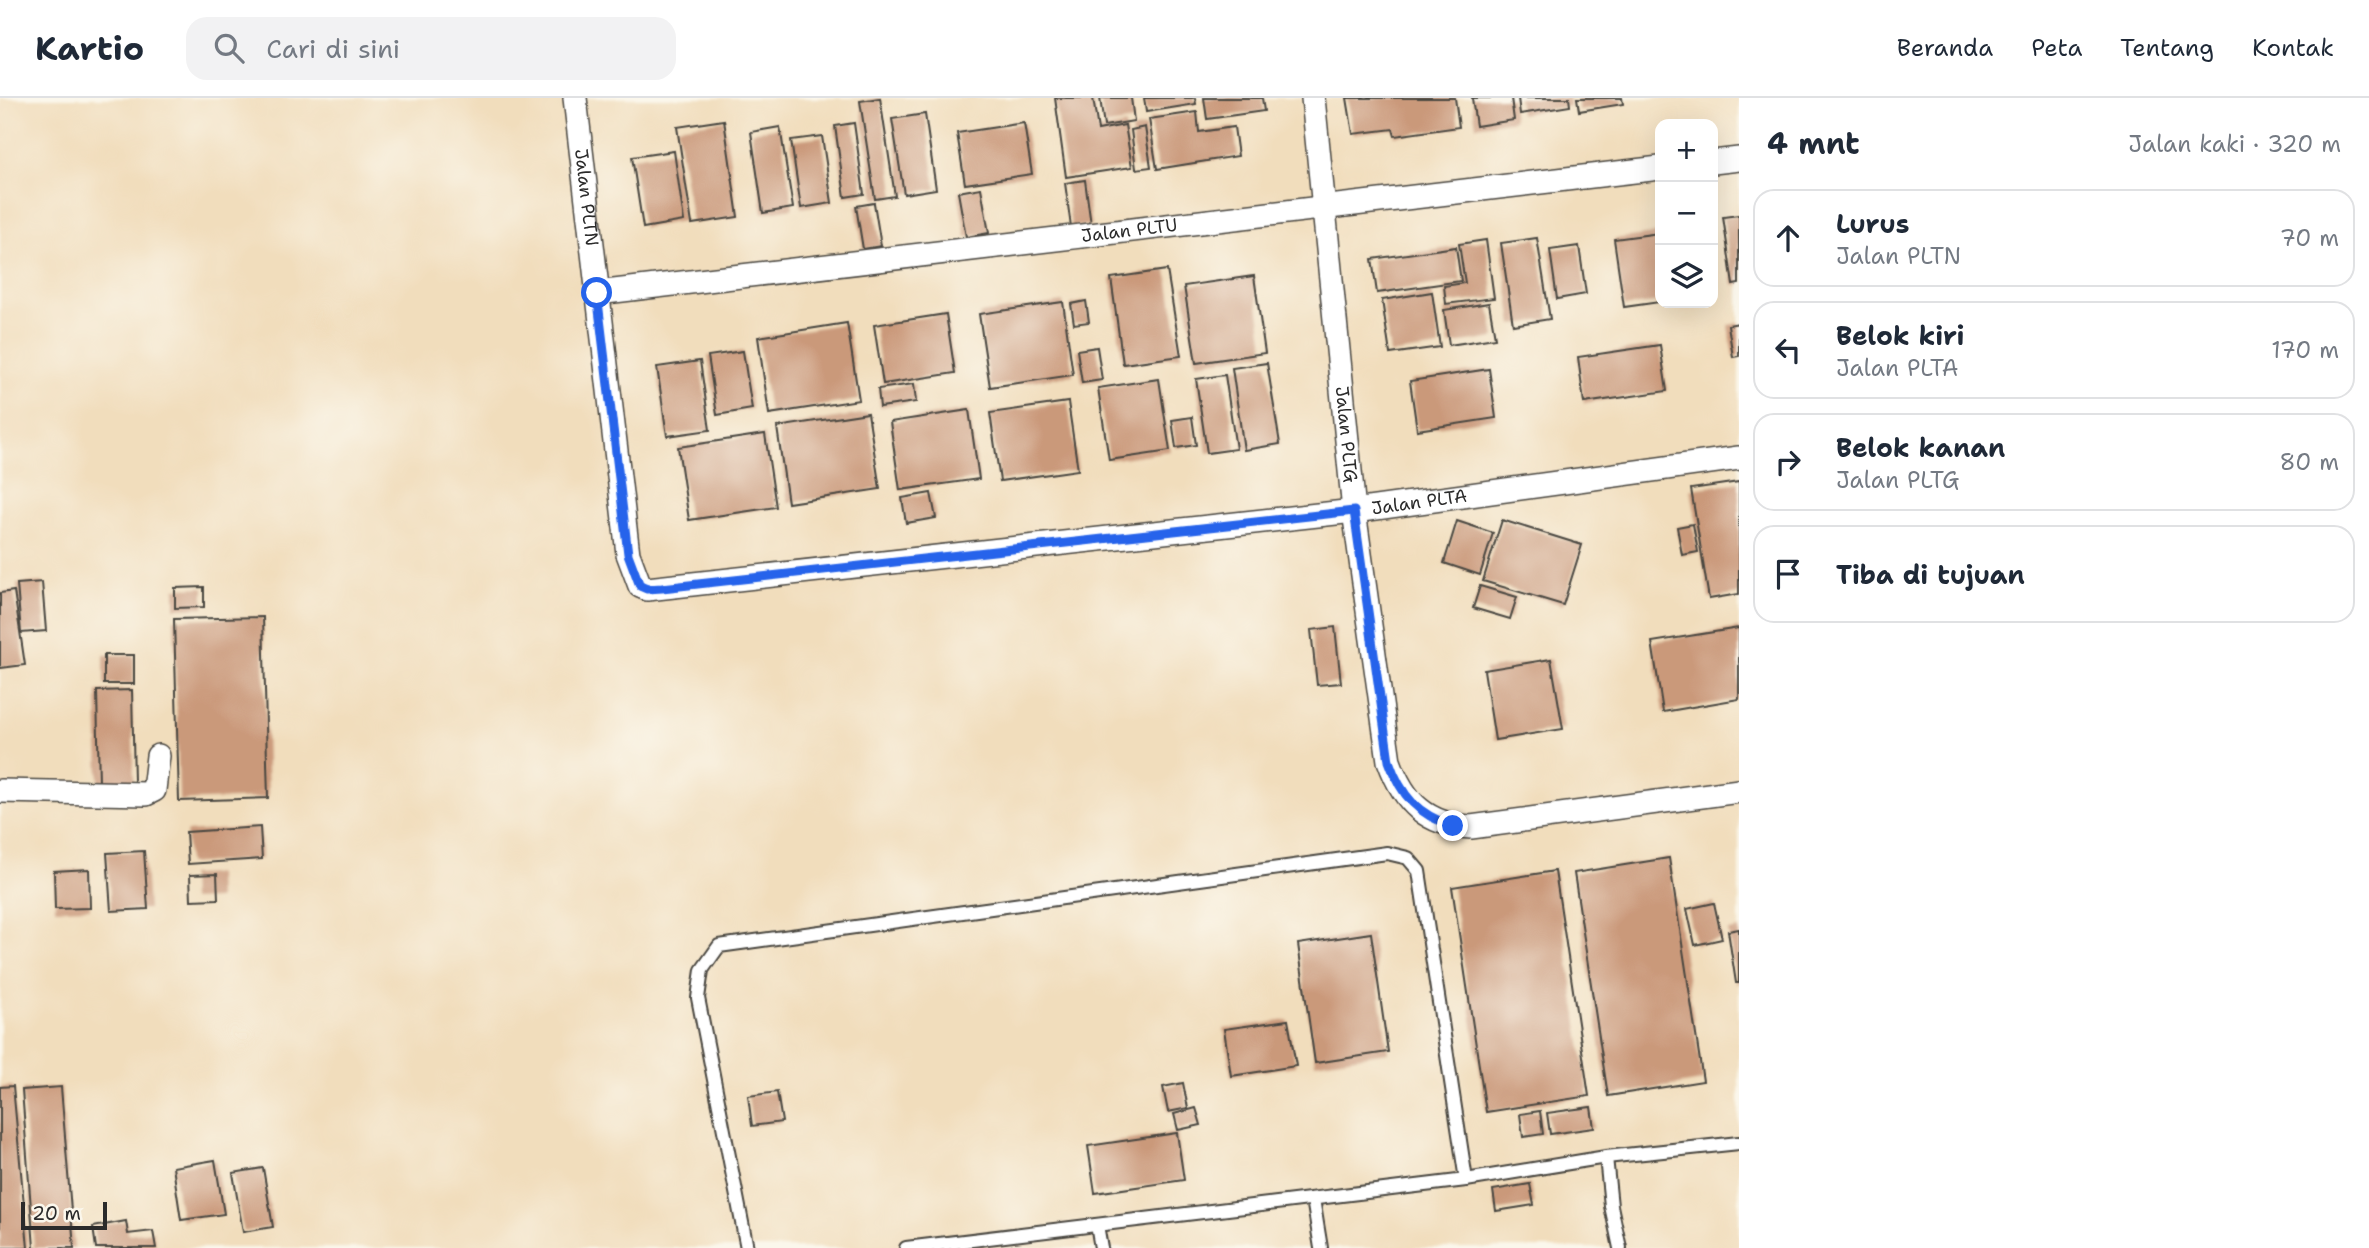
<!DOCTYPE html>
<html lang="id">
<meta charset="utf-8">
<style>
body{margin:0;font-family:"Shantell Sans",sans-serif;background:#f2f2f3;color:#1f2937}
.controls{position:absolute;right:21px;top:21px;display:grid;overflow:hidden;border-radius:14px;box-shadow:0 7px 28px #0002}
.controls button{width:63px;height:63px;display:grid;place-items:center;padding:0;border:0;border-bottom:2px solid #e0e1e3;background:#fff;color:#1f2937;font:35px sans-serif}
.scale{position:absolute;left:21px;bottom:18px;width:86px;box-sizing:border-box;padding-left:7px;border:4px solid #2b2b2b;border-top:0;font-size:19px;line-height:24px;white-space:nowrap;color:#2b2b2b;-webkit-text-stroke:5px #fbf7ec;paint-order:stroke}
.stop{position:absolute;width:21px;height:21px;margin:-16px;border:5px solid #2563eb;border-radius:50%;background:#fff}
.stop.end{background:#2563eb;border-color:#fff;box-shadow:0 2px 7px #0008}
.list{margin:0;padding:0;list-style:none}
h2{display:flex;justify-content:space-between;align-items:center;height:91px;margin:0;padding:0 28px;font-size:30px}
h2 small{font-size:23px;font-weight:400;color:#747a83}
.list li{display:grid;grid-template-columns:46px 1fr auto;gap:21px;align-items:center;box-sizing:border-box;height:98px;margin:0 14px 14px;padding:0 14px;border:2px solid #e0e1e3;border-radius:21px}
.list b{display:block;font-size:26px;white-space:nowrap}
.list p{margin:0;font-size:23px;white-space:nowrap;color:#747a83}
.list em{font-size:23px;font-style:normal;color:#747a83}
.icon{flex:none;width:38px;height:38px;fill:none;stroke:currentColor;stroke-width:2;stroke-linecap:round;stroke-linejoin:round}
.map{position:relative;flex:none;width:1739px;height:1150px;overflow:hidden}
header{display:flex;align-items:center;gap:42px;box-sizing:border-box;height:98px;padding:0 35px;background:#fff;border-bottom:2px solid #e0e1e3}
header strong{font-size:33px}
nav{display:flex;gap:38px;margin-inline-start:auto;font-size:24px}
.search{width:490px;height:63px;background:#f2f2f3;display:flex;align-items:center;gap:18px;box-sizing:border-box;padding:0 24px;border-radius:21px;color:#747a83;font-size:26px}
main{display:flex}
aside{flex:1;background:#fff}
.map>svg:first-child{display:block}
.building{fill:#ca997a}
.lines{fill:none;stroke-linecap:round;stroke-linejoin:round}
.service-casing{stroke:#494641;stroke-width:16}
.minor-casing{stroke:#494641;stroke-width:26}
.service{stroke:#fff;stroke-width:12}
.minor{stroke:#fff;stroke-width:23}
.route{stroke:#2563eb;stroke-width:9}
.labels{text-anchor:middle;stroke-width:5;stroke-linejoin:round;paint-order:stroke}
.street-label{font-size:18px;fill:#2b2b2b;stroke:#fbf7ec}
</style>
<header>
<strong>Kartio</strong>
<div class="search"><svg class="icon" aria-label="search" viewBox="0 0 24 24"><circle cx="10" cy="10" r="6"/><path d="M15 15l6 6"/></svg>Cari di sini</div>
<nav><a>Beranda</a><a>Peta</a><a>Tentang</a><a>Kontak</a></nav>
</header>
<main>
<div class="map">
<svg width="1739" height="1150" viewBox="0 0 1739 1150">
<rect width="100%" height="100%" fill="#fbf7ec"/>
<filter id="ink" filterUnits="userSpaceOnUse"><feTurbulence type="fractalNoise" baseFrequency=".0143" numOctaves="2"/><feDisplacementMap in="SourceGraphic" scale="14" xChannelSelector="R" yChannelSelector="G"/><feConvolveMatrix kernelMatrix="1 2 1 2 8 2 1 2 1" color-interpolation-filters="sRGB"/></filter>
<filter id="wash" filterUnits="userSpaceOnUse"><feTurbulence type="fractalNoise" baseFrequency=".00686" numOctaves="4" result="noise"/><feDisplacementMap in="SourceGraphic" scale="28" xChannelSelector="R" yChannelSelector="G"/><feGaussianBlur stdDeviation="1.57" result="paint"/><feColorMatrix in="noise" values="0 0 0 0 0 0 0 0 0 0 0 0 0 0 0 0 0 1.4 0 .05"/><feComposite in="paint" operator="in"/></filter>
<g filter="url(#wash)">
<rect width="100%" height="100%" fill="#f1ddbc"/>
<g id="blocks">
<!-- building -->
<g class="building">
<path d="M880,0l15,98 -20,3 -15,-98z"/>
<path d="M1055,0h38l5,32 27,-5 7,42 -66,10z"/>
<path d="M1100,0h31l3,23 -30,5z"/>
<path d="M1144,0h51l1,6 -50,8z"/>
<path d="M1204,0h58l2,13 -57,8z"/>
<path d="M1347,0h108l4,29 -64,9 -2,-7 -40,5z"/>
<path d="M1472,0h39l3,22 -38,6z"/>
<path d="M1518,0h51l1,8 -50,8z"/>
<path d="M1577,0h45l1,6 -44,7z"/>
<path d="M1197,14l2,20 35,-5 4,29 -81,13 -8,-50z"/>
<path d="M925,16l11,75 -32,5 -12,-75z"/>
<path d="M724,22l14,97 -46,7 -15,-97z"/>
<path d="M854,25l10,71 -19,3 -10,-71z"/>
<path d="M1024,25l8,51 -67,10 -8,-51z"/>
<path d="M780,29l13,81 -30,5 -12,-81z"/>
<path d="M1145,29l6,40 -15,2 -5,-39z"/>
<path d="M822,38l10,67 -31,5 -10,-68z"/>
<path d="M674,53l10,70 -41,7 -11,-71z"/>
<path d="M1085,82l6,45 -20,2 -6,-44z"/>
<path d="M981,90l8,45 -23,4 -8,-45z"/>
<path d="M874,105l7,43 -18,3 -7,-43z"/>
<path d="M1739,117v69l-6,1 -10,-68z"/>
<path d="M1660,135v69l-36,5 -10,-68z"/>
<path d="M1537,140l13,81 -37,6 -12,-82z"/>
<path d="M1486,142l8,58 -48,6 -2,-18 21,-3 -6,-39z"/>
<path d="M1579,148l7,48 -29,5 -7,-49z"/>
<path d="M1456,149l5,34 -84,12 -5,-34z"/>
<path d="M1167,172l14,86 -58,8 -12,-86z"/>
<path d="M1254,178l11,77 -69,10 -12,-77z"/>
<path d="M1432,194l8,55 -50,7 -8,-54z"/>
<path d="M1086,203l3,21 -15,2 -3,-20z"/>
<path d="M1063,204l10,73 -83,12 -11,-73z"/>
<path d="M1489,205l6,35 -46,7 -5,-35z"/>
<path d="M946,216l9,59 -72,11 -9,-59z"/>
<path d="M847,225l12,77 -90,14 -11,-77z"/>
<path d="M1739,225v33l-6,1 -5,-32z"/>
<path d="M1660,247l7,46 -83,12 -6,-46z"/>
<path d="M1097,249l5,33 -20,3 -5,-33z"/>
<path d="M743,253l9,58 -35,6 -9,-59z"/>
<path d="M700,263l10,69 -43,6 -10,-69z"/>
<path d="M1267,265l13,81 -36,6 -12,-82z"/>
<path d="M1489,271l7,49 -79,12 -7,-49z"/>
<path d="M1225,277l11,74 -29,4 -11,-74z"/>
<path d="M1159,281l11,72 -61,9 -11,-72z"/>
<path d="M914,286l2,18 -36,5 -2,-18z"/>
<path d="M1068,304l10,68 -78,11 -10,-68z"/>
<path d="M969,312l10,69 -79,11 -10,-68z"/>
<path d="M868,315l12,76 -92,14 -11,-76z"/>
<path d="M1192,319l4,28 -20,3 -4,-28z"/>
<path d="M765,336l11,73 -87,13 -11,-73z"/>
<path d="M1739,384v112l-30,5 -18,-110z"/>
<path d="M931,395l5,25 -30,5 -4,-25z"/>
<path d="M1502,422l80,25 -19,60 -80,-24z"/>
<path d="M1457,423l36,12 -13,42 -36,-12z"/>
<path d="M1693,426l5,28 -16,3 -5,-28z"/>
<path d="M42,484l4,49 -25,2 -4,-49z"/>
<path d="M1480,488l37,11 -7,22 -37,-11z"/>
<path d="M204,489v20l-29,1v-20z"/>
<path d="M14,493l11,74 -25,3v-75z"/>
<path d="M263,519l5,181 -89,3 -5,-182z"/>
<path d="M1335,529l6,56 -24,2 -6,-55z"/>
<path d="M1739,530v71l-76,13 -11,-70z"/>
<rect x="104" y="557" width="30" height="29"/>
<path d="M1551,561l12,70 -68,11 -11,-70z"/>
<path d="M132,592l2,92 -35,2 -2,-93z"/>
<path d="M260,729l2,32 -74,5 -2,-32z"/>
<path d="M144,753l4,58 -37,2 -4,-58z"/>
<path d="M1669,760l34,223 -95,15 -34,-223z"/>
<path d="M89,771l1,39 -35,1 -1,-38z"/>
<path d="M1555,773l34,225 -103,16 -34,-225z"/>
<path d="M217,776l1,25 -27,1 -1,-25z"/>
<path d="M1714,805l8,36 -27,6 -8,-36z"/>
<path d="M1739,831v54h-3l-8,-52z"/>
<path d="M1371,835l17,119 -73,11 -17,-119z"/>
<path d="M1288,922l8,46 -65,10 -7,-47z"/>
<path d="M1183,985l5,25 -20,4 -5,-25z"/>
<path d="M13,988l15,162h-28v-161z"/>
<path d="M61,989l13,161h-40l-12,-158z"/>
<path d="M777,994l5,30 -30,4 -4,-30z"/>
<path d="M1591,1009l3,21 -44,6 -3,-21z"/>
<path d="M1196,1010l5,17 -23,5 -4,-16z"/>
<path d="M1540,1013l3,23 -20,3 -3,-23z"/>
<path d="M1177,1035l7,47 -89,13 -7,-47z"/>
<path d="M215,1062l9,54 -43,6 -8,-53z"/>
<path d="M263,1070l10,59 -30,5 -10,-59z"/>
<path d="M1530,1086l4,21 -38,6 -3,-21z"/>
<path d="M126,1123l2,13 25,-3 3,17h-60l-3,-21z"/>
</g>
</g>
</g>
<g filter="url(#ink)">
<use href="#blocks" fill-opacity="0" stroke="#494641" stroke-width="2"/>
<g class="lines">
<defs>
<g id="service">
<path d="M1606,1059l5,49 9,42"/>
<path d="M1313,1101l8,49"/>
<path d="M1097,1127l4,23"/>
<path d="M747,1150l-49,-250 4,-28 17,-24 668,-93 21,5 11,13 47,309"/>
<path d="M906,1150l560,-68 140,-23 133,-14"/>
</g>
<g id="minor">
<path id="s1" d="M575,0l53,456 12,32 7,3 707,-78 385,-53"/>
<path id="s2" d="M1313,0l41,413 35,250c15,42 38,64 82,66l268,-36"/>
<path d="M1713,64l26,-3"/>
<path id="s3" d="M597,195l1063,-125"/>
<path d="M0,693l146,3 8,-4 4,-34"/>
</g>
</defs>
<!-- service casing -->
<use href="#service" class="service-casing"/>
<!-- minor casing -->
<use href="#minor" class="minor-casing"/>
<!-- service -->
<use href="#service" class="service"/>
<!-- minor -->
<use href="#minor" class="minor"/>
</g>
</g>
<g class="lines" filter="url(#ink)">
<!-- route -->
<path class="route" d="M597,195l31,261 12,32 7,3 15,-1 692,-77 35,250c12,35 29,54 64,65"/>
</g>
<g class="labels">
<!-- street labels -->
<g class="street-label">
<text dy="6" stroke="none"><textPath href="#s1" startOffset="100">Jalan PLTN</textPath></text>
<text dy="6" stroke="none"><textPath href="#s3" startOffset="536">Jalan PLTU</textPath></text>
<text dy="6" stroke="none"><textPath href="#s2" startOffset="338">Jalan PLTG</textPath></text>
<text dy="6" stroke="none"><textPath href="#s1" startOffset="1278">Jalan PLTA</textPath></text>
</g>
</g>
</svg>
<div class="controls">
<button>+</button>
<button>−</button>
<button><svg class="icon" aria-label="layers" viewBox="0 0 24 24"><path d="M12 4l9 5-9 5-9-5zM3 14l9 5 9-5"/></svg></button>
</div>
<div class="scale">20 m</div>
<div class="stop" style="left:597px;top:195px"></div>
<div class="stop end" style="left:1453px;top:728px"></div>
</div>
<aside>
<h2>4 mnt<small>Jalan kaki · 320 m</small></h2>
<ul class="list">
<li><svg class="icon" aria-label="ahead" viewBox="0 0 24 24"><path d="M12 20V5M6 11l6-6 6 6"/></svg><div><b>Lurus</b><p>Jalan PLTN</p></div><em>70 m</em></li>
<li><svg class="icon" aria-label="left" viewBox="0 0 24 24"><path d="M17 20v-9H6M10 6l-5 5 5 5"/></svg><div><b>Belok kiri</b><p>Jalan PLTA</p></div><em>170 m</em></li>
<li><svg class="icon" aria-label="right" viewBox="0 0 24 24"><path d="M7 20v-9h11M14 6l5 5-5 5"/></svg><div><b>Belok kanan</b><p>Jalan PLTG</p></div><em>80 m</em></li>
<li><svg class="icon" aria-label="arrive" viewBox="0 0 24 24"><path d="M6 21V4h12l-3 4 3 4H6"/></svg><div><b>Tiba di tujuan</b></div></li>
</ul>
</aside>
</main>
